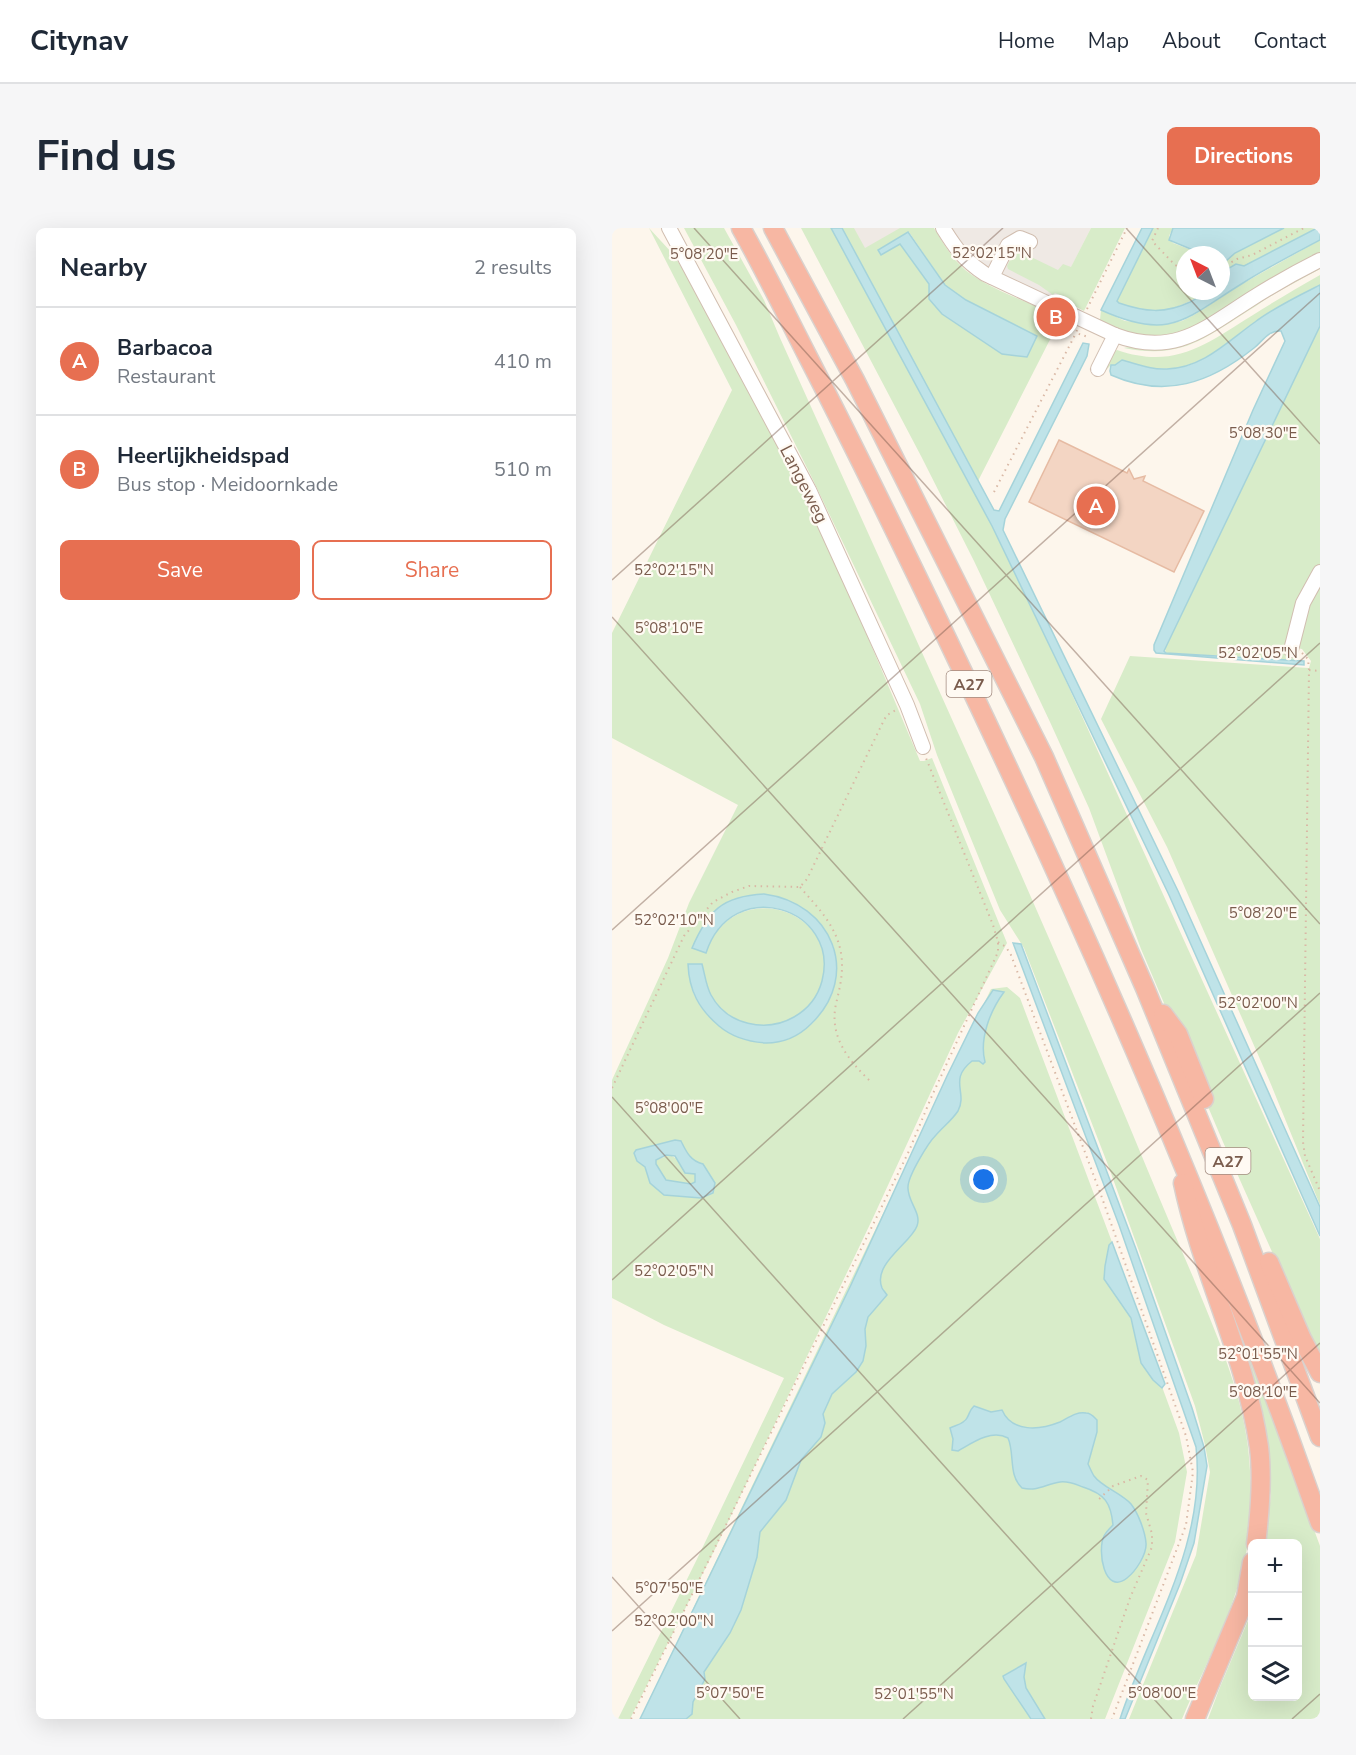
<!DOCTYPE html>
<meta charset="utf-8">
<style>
body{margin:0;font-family:"Nunito Sans",sans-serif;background:#f6f6f7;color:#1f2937}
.controls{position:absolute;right:18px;bottom:18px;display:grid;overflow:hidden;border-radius:9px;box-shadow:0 6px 24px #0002}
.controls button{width:54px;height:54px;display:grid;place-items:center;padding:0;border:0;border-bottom:2px solid #e0e1e3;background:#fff;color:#1f2937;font:30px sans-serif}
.compass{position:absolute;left:564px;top:18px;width:54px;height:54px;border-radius:50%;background:#fff;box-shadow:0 6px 24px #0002;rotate:318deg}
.you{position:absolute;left:372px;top:952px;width:21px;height:21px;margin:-15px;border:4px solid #fff;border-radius:50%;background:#1a73e8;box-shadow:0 0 0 9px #1a73e833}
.badge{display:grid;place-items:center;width:39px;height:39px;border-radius:50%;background:#e76f51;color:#fff;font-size:20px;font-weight:700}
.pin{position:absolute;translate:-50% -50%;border:3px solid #fff;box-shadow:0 2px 6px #0006}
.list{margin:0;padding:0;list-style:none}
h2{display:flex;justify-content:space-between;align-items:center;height:78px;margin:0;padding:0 24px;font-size:26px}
h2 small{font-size:20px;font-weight:400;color:#747a83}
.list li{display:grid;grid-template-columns:39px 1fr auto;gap:18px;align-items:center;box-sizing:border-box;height:108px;padding:0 24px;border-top:2px solid #e0e1e3}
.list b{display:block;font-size:22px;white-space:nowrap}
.list p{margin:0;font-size:20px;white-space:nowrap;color:#747a83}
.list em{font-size:20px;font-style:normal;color:#747a83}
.actions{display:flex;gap:12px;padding:18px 24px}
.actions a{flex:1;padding:14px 0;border:2px solid #e76f51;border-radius:9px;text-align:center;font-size:21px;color:#e76f51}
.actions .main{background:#e76f51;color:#fff}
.icon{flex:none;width:33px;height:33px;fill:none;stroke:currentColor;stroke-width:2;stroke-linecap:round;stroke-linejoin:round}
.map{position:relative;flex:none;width:708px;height:1491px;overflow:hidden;border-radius:9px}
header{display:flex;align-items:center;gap:36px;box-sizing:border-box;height:84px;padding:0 30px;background:#fff;border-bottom:2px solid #e0e1e3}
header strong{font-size:28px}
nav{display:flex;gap:33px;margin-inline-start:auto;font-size:21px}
.intro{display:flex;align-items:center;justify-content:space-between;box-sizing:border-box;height:144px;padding:0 36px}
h1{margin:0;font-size:42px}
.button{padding:15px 27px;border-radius:9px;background:#e76f51;color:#fff;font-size:21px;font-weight:700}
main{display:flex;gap:36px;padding:0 36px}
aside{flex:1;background:#fff;border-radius:9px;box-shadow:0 6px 24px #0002}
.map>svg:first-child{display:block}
.industrial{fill:#efe9e4}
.green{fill:#d8ecc9;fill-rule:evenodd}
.water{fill:#bfe3e8;stroke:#a5d3da;stroke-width:1.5;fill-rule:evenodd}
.building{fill:#f3d5c3;stroke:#e6bba3;stroke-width:1.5}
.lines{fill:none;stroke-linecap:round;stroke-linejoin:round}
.minor-casing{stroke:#d1beb0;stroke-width:16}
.highway-casing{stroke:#dad1cd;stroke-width:21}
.path{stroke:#d9b8a5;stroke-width:2;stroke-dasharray:1.5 4.5;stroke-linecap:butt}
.minor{stroke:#fff;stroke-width:14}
.highway{stroke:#f7b7a3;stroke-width:18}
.ticks{fill:none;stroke:#7a5c4d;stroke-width:1.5;stroke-opacity:0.45}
.labels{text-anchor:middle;stroke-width:4.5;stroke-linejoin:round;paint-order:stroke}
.shield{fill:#fffaf3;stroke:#a28b7f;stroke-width:1.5}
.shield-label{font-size:16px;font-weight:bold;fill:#7a5c4d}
.street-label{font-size:18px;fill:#7a5c4d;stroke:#fffaf3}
.ticks-label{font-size:15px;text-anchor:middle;fill:#7a5c4d;stroke:#fffaf3;stroke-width:4.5;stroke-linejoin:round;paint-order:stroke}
</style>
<header>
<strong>Citynav</strong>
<nav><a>Home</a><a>Map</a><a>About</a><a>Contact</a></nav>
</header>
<div class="intro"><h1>Find us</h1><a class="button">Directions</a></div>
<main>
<aside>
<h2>Nearby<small>2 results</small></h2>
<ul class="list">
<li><span class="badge">A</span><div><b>Barbacoa</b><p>Restaurant</p></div><em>410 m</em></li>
<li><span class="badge">B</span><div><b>Heerlijkheidspad</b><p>Bus stop · Meidoornkade</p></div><em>510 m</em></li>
</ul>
<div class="actions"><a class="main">Save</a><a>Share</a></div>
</aside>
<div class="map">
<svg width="708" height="1491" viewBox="0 0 708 1491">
<rect width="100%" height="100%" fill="#fdf6ec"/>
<!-- industrial -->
<g class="industrial">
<path d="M226,0h75l-57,33z"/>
<path d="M326,0h153l-38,76 -82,-42z"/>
</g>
<!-- green -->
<g class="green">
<path d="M37,0l23,25 23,34 122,235 28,61 75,178h4l8,-3 75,185 -49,90 -86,187 -155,325 -87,174h-12l79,-160 87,-181 -120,-53 -52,-27v-218l56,-122 21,-55 49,-98 -126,-67v-105l120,-243zM166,668l55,49c16,76 -59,130 -119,76 -18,-15 -26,-34 -25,-57l13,1c3,10 4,21 9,30 16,30 55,38 83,22 14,-8 24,-21 28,-36 19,-74 -91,-105 -116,-28l-4,-27zM63,912l6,1c5,10 9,20 22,24l11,18 -1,10 -12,5 -37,-3 -14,-12 -5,-16 -9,-17z"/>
<path d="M72,0h40l40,72 16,38c117,260 236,518 346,780 22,53 44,106 67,159 22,54 48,112 55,170 4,36 4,77 -3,112 -12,56 -41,108 -63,160h-53l67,-164 14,-83 -5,-27 -10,-39 -87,-241 -84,-217 -24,-38 -63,-155 -17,-51 -107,-224 -77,-155z"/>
<path d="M189,0h30l161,298 63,131 265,582v115l-13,-24 -84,-188 -82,-193 -52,-141 -39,-86 -76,-161 -53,-105z"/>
<path d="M230,0h12l11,20 35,-20h34c8,13 16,27 27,38 19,20 70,37 96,49l4,3 -83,163zM297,4l36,53 21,15 71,36 -10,21 -98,-58v-15l-29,-40z"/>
<path d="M479,0h34l-41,83 -23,-12 1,-3 -7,-3 -2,2 -14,-10 -31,-16 -1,-3 11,-22 12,3 -3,8 31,15 5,-6 8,3z"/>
<path d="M541,0h20l-4,8 4,7 32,12h-20v36h22c-32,21 -52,25 -88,12l-2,-2z"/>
<path d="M672,0h33l-73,38 -8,-1 -12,6 -3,9v-19h5l8,-8z"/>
<path d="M708,12v14l-134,79 -38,4 -27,-7 -21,-10 1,-10 24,11 43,3 14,-3 12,-6 48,-31z"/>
<path d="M708,39v2c-22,12 -44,23 -64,37 -49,30 -71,54 -132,42 9,-3 34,2 47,0z"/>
<path d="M708,47v10c-22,12 -44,22 -65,37 -31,22 -58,52 -102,46 -11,-1 -21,-5 -31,-8l-7,5h-4l-7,7 9,-20 4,-2c58,20 89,-6 136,-35 22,-14 44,-27 67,-40z"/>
<path d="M708,98v238l-13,23 -11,73 -130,-7 -1,-4z"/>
<path d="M708,354v623l-50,-123 -103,-235 -66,-128 29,-63 179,12 2,-7 -9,-12 -5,-1 6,-32z"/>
<path d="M395,759l13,11 92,244 -2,3 69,188 8,39 -12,70 -70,177h-465l351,-730z"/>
<path d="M58,927l9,5c3,11 6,12 16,14v8l-4,2 -23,-3 -7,-6v-3l-5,-7v-5z"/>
<path d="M618,1079l30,75 60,164v173h-112l12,-32 32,-76v85h46v-152l-33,-1 6,-48 -4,-47z"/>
</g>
<!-- water -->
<g class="water">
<path d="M219,0h11l152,282 5,1 84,-168 6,1 -2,12 -82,163 -2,11 175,361 142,316v29l-151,-341 -114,-238 -63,-131z"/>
<path d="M530,0h11l-36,73 2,2c26,9 46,11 71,-1 15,-8 13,-11 31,-11v-11l3,-9 12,-7 8,2 73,-38h3v12c-26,14 -52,27 -77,43 -57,35 -72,59 -142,27z"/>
<path d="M561,0h111l-49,25 -9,8h-5v-6h-16l-36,-15z"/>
<path d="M296,4l37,53 21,15 71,36 -10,21 -25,-3 -60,-40 -13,-15v-15l-29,-40 -19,11 -3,-5z"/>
<path d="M708,57v41l-156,325 2,2 138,8v4l-148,-12 -2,-3v-5l99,-235 32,-69 -4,-10c-13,-1 -18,10 -27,17 -44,35 -89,51 -143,27l-1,-4 1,-6h4l7,-5c15,4 29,10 45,9 36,-1 61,-28 88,-47 20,-15 43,-26 65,-37z"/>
<path d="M152,666c68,9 98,81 47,130 -12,12 -28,19 -45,19 -16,-1 -34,-6 -47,-17 -20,-17 -30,-35 -31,-62h14c3,11 4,22 9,31 16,30 55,38 83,22 14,-8 24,-21 28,-36 19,-73 -90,-108 -116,-28l-14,-5c16,-37 30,-52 72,-54z"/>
<path d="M401,715l8,1 115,305 56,159 12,39 3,19 -13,77 -14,41 -55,135h-5c29,-89 87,-175 76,-272l-77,-222z"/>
<path d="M381,762l11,2c-14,19 -25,47 -19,70l-2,2 -4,-3h-7c-24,19 -4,31 -14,50 -6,9 -14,15 -22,24 -8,8 -28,41 -28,52 -1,14 14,26 9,39 -6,17 -45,38 -35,62 1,2 3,4 5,7l-19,22 -3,12 1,17 -3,15 -7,11 -24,22 -9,20 2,9 -4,14 -20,23 -15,40 -26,32 -3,25 -16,53 -11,23 -26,39 1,7 -12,23 -1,12 -6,5h-46l210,-432 97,-211 31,-63z"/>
<path d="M63,912l6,1c5,10 9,20 22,23l12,19 -2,10 -12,5 -37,-3 -14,-12 -5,-16 -8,-6 -3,-8 2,-3zM54,927l9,1 10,17 10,1v8l-4,2 -25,-4 -10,-16v-4z"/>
<path d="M500,1014l53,142 -3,4 -9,-8 -12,-17 -10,-45 -27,-39 1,-13 4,-21z"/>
<path d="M362,1178l17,6 11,-2c10,23 38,20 58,12 8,-4 17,-11 26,-9 5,0 8,4 11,7v12l-9,32c2,4 4,9 6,12 8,11 27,17 37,28 7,9 14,27 15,39 1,11 -10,28 -19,35 -23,18 -30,-28 -23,-42 2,-4 5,-7 9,-11 -2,-22 -8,-31 -30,-38 -8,-3 -14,-6 -23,-5 -14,2 -23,10 -38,6 -14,-13 -7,-34 -14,-50 -17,-9 -36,5 -50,13l-6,-1 1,-11 -3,-11c6,-3 14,-4 17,-10 3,-5 2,-7 7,-12z"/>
<path d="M414,1435l-2,14 2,11 19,31h-14l-27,-40 -1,-3z"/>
</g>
<!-- building -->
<path class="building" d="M447,212l68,33 2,-4 5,10 11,-3 -2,5 61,30 -30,61 -145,-70z"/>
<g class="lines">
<defs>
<g id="minor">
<path d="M57,0l140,262 98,215 16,42"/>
<path d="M331,0c13,21 21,32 42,46l130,61c59,22 89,-6 136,-36 22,-14 45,-27 69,-39"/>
<path d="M380,49l16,-32 12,-7 10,4"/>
<path d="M486,141l17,-34"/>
<path d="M679,422l12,-47 17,-31"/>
</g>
<g id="highway">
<path d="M129,0c23,41 44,84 66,127 53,103 104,208 154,313 133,279 257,563 359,855"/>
<path d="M161,0l82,152 189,377 101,231 97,237 78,212"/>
<path d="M551,786l15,20 26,65"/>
<path d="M571,955c19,90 63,173 76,264 4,32 1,65 -3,97"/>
<path d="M657,1034l33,77 18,34"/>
<path d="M583,1491l51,-122 6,-35"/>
</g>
</defs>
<!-- minor casing -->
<use href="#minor" class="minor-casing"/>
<!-- highway casing -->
<use href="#highway" class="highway-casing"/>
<!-- path -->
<g class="path">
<path d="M546,0l-6,13 23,24 10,5"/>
<path d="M609,40l16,-9 15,-4 52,-27"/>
<path d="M475,81l40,-81"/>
<path d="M465,102l-1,3 12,4"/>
<path d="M382,264l82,-159"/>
<path d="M690,425l6,6 1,11 -6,472 2,14 15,35"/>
<path d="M697,442l11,1"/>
<path d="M188,659c18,21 36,38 41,66 3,18 -1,34 -5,51 -7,32 12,56 34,77"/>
<path d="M386,714l8,5 5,8 90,240 85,241 7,36 -7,53 -74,194"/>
<path d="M0,860l72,-152 29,-34 19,-10 17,-6 51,1 7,-8 77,-159 3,-5 9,-5"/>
<path d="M19,1491l278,-568 22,-53 67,-146v-10l-5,-17 -67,-167"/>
<path d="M479,1491l2,-13 37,-108 22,-51v-13l-6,-21 2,-33 -7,-4 -28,10 -15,14"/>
</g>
<!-- minor -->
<use href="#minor" class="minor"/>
<!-- highway -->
<use href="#highway" class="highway"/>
</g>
<!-- ticks -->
<path class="ticks" d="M82,0l626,696M514,0l194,216M0,2l2,-2M0,352l391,-352M0,389l708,786M0,702l708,-637M0,869l560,622M0,1052l708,-637M0,1349l128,142M0,1403l708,-638M291,1491l417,-376M680,1491l28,-25"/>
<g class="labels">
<!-- shield labels -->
<g class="shield">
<rect x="334.5" y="443" width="45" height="26" rx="4.5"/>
<rect x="593.5" y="920" width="45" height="26" rx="4.5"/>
</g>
<g class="shield-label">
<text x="357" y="462">A27</text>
<text x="616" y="939">A27</text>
</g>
<!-- street labels -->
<g class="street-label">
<text transform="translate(192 256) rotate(63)" y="6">Langeweg</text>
</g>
</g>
<g class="ticks-label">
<text x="380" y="30">52°02'15"N</text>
<text x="92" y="31">5°08'20"E</text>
<text x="651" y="210">5°08'30"E</text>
<text x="62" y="347">52°02'15"N</text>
<text x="57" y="405">5°08'10"E</text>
<text x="646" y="430">52°02'05"N</text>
<text x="651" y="690">5°08'20"E</text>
<text x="62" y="697">52°02'10"N</text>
<text x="646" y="780">52°02'00"N</text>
<text x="57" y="885">5°08'00"E</text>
<text x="62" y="1048">52°02'05"N</text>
<text x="646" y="1131">52°01'55"N</text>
<text x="651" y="1169">5°08'10"E</text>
<text x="57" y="1365">5°07'50"E</text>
<text x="62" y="1398">52°02'00"N</text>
<text x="118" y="1470">5°07'50"E</text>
<text x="550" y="1470">5°08'00"E</text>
<text x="302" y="1471">52°01'55"N</text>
</g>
</svg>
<div class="controls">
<button>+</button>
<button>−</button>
<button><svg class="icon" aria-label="layers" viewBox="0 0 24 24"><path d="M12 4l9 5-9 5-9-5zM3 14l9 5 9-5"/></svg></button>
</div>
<svg class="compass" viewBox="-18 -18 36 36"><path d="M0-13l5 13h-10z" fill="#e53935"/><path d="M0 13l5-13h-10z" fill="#747a83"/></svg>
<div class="you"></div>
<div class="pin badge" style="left:484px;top:278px">A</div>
<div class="pin badge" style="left:444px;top:89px">B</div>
</div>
</main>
